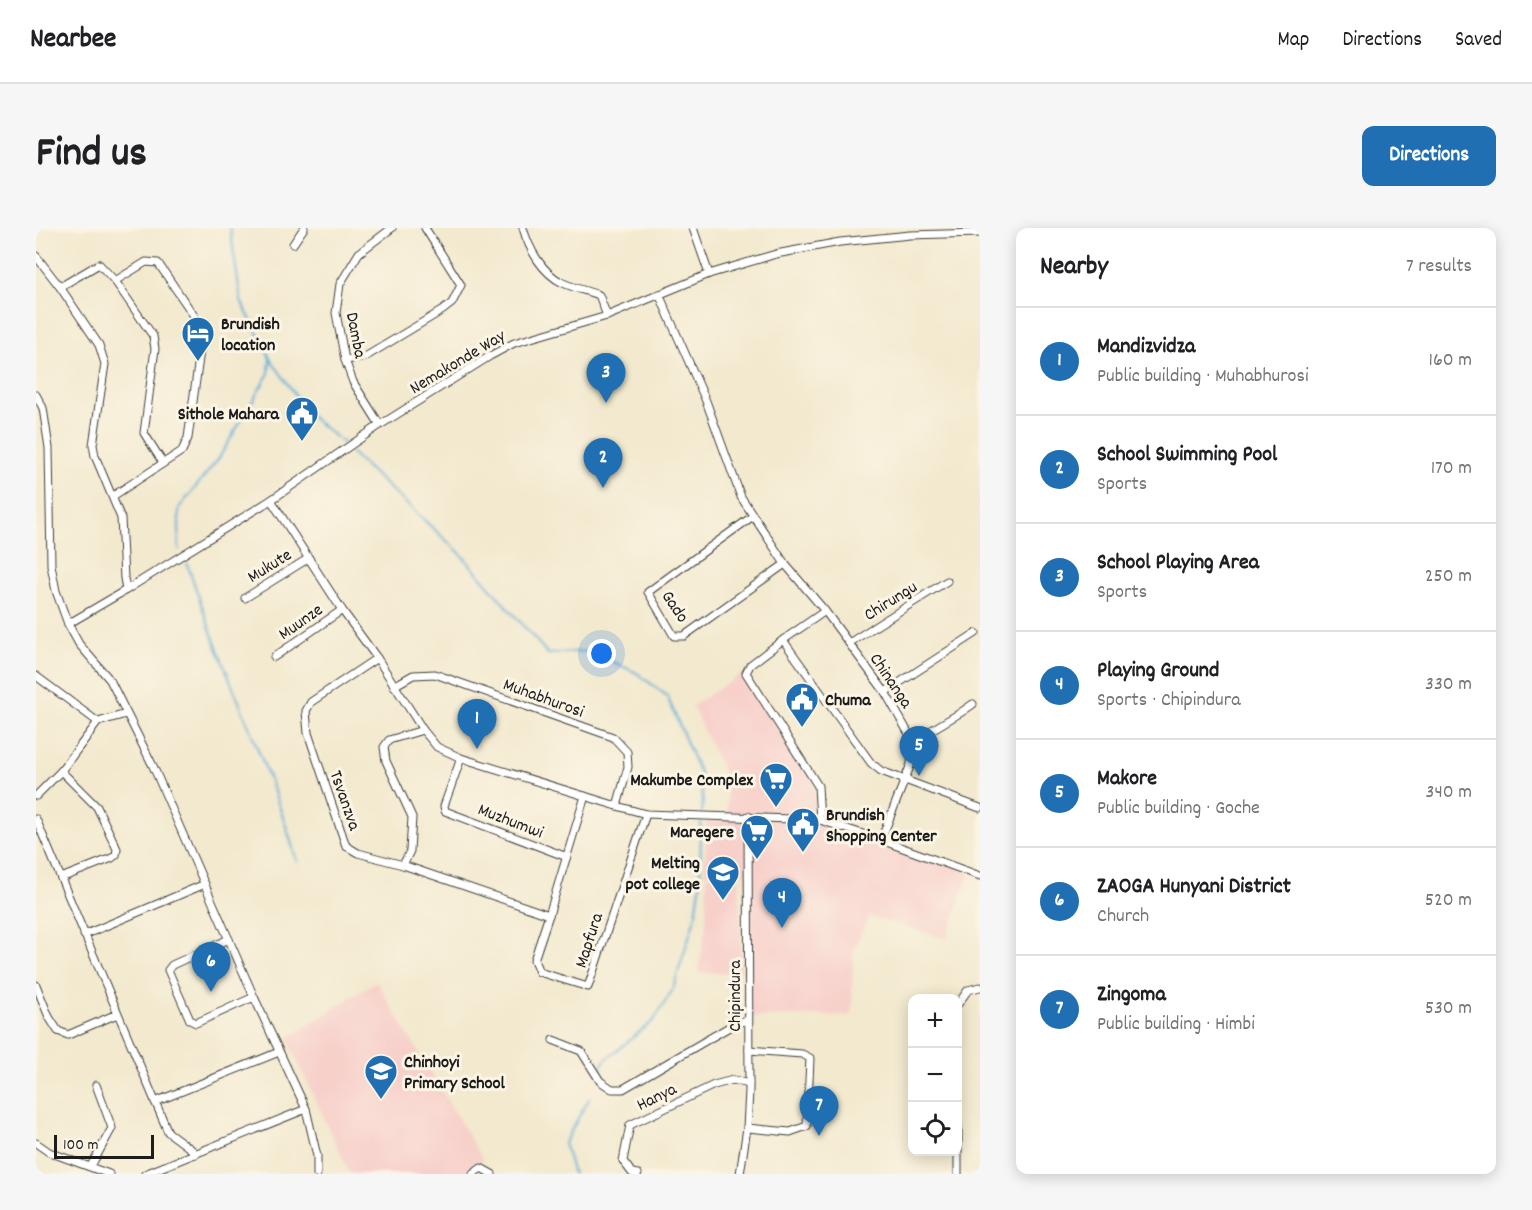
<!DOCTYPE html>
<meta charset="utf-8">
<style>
body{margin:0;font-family:Dekko,sans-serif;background:#f6f6f6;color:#202124}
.controls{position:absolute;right:18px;bottom:18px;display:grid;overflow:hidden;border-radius:12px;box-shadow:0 3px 15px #0003}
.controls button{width:54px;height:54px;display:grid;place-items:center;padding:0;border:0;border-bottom:2px solid #e0e0e0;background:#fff;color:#202124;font:30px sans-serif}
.scale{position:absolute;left:18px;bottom:15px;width:100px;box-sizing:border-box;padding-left:6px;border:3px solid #1c1c1c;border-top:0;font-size:16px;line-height:21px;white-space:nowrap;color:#1c1c1c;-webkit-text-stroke:4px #fcf5e5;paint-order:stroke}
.you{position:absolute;left:566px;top:426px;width:21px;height:21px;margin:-15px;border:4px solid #fff;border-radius:50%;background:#1a73e8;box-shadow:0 0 0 9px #1a73e833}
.badge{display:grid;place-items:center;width:39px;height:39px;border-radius:50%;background:#1f6fb2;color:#fff;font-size:20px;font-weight:700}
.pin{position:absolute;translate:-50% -50px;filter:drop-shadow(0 2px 3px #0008)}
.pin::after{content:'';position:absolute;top:32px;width:21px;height:18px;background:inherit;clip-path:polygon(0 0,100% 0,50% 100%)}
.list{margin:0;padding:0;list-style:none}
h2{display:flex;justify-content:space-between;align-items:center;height:78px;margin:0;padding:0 24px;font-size:26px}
h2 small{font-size:20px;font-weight:400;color:#757577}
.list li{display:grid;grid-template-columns:39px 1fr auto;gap:18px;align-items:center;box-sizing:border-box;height:108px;padding:0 24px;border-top:2px solid #e0e0e0}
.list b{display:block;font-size:22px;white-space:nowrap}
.list p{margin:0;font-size:20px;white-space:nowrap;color:#757577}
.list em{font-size:20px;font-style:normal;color:#757577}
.icon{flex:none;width:33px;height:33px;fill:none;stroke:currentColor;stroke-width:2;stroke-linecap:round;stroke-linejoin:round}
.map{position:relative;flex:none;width:944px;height:946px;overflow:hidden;border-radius:12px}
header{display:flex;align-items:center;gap:36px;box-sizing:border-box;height:84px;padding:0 30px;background:#fff;border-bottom:2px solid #e0e0e0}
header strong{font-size:28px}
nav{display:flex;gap:33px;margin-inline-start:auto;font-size:21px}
.intro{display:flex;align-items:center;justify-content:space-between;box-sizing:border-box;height:144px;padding:0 36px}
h1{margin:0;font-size:42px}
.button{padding:15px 27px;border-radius:12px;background:#1f6fb2;color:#fff;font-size:21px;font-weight:700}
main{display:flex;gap:36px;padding:0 36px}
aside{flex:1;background:#fff;border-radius:12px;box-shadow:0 3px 15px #0003}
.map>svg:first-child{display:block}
.built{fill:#f7d0ca}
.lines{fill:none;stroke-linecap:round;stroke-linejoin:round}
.stream{stroke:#5dacd7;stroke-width:2}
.minor-casing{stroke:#3c3b37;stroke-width:9}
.minor{stroke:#fff;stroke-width:7}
.labels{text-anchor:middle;stroke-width:6;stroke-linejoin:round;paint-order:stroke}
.poi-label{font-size:18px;font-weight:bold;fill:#1c1c1c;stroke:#fcf5e5;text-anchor:start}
.street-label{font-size:18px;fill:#1c1c1c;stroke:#fcf5e5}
</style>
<header>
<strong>Nearbee</strong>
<nav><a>Map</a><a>Directions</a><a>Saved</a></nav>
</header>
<div class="intro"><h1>Find us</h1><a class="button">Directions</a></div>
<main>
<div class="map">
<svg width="944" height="946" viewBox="0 0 944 946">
<rect width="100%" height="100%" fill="#fcf5e5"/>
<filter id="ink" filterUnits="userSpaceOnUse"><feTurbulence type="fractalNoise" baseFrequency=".0167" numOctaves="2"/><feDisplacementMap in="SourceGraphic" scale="12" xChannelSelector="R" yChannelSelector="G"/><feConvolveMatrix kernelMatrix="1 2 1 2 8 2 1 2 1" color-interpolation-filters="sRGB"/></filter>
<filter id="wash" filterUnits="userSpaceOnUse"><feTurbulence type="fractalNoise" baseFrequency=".008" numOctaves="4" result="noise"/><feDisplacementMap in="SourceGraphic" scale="24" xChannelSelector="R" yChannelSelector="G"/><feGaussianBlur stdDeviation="1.35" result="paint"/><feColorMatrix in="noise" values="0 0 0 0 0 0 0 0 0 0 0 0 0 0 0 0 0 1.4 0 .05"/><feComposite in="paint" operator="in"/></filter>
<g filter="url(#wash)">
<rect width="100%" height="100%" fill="#f2e9ce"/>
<!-- built -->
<g class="built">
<path d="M706,446l71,107 4,33 154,56 -25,69 -77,-23 -16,35 -1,64 -106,2 -1,-144h-41l3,-52h20v-41l-35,-74z"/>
<path d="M671,648h32l3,97h-44l8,-48z"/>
<path d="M340,753l107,179 -24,14h-109l-63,-135z"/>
</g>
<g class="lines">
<!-- stream -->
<g class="stream">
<path d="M194,0l11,73 29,57 39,57 34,28"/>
<path d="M315,225l109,100 88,101 41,-3 48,22 30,23 33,78 3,28 -1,10"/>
<path d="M143,321v-41l40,-50 50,-85 1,-15"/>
<path d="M151,336c11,30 21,61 33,91 27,68 57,136 77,207"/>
<path d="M564,844l3,-10 51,-42 19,-31 23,-75 4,-27 1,-64"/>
<path d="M537,946l-9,-31 25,-44"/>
</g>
</g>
</g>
<g filter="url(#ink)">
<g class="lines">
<defs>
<g id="minor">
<path d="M487,0c6,21 19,45 40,55 11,5 24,8 36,12l8,21"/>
<path d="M657,0l16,46"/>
<path d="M257,16l11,-16"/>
<path d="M0,28l24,31 39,58 6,19 -12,81 2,11 26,62 3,60 2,12"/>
<path d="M24,59l39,-23 16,17 38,55 2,13 -11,84 19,30"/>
<path d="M623,66l47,107 35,96 44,67 40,47 60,81 28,49 -2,23 -30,76"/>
<path d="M309,132l20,-3 78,-47 9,-7 9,-18 -36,-57"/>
<path d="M0,167l7,13 6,40 2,117 5,26 12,33 11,20 31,36 43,86 101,231 52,112 11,47v18"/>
<path d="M344,197l-27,-43 -8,-22 -9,-47 4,-29 19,-31 33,-25"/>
<path d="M77,268l69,-45 6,-13 15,-109 -45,-66 -12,-1 -31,19"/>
<path d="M235,272l71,110 35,48 46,72 14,17 24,11 156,48 29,8 174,6 61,20 99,36"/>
<path d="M717,288l-105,76 26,44h10l101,-72"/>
<path d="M209,370l64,-40"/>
<path d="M32,396l58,-34 145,-90 109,-75 110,-69 24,-13 93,-27 102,-42 67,-20 64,-12 70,-7 70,-2"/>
<path d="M747,412l88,123 10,8 99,37"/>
<path d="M813,415l98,-62"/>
<path d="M238,429l68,-47"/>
<path d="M341,430l-66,44 -5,9 2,22 38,113 12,7 45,12 146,50"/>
<path d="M0,448l62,46 28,-8"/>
<path d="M358,458l19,-11 22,-1 178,63 14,15 1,15 -11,39"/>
<path d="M849,464l91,-59"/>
<path d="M877,513l47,-28 13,-9"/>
<path d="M425,530l-17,48 1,5 122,46"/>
<path d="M25,543l36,36 20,42 -1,6 -4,3 -51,20"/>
<path d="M0,568l25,-25 37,-49"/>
<path d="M549,568l-36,119 -15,45 5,12 49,15 58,-173"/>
<path d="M0,591l132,313 23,17 5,5"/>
<path d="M784,592l-2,-34 -72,-113 4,-8 33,-25 42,-29"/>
<path d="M367,637l7,-14 2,-34 -26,-56 -2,-14 5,-7 34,-10"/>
<path d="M48,707l121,-51"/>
<path d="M193,711l-57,26 -4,5 22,50 6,3 58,-26"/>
<path d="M0,757l13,32 9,14 10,4 49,-21"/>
<path d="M922,776l10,-14 12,-3"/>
<path d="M517,812l28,11 19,30 12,8h11l113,-66 12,-3"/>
<path d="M119,874l124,-50"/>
<path d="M922,897v49"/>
<path d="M711,900l43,4 17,-6 3,-68 -8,-4 -53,-4"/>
<path d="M0,915l13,9 60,22"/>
<path d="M55,938l21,-38 -16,-43"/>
<path d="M109,946l161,-65"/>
<path d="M437,946l8,-6 11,6"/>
<path d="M602,946l-6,-1 -9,-12 7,-36 84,-40 19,-5 16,4"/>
<path d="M704,946l7,-46 2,-37 -1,-275"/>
</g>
</defs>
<!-- minor casing -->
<use href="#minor" class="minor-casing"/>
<!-- minor -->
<use href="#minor" class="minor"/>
</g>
</g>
<!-- icons -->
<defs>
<symbol id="hotel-pin" viewBox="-11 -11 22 30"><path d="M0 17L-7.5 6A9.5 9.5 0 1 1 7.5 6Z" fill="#1f6fb2" stroke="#fcf5e5"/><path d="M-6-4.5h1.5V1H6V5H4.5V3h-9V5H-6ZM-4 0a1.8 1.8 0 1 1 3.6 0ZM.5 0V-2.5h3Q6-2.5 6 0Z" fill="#fff"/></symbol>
<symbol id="civic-pin" viewBox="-11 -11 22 30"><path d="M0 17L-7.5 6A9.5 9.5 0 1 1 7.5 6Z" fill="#1f6fb2" stroke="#fcf5e5"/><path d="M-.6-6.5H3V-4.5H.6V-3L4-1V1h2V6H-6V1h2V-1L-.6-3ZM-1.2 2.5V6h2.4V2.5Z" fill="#fff"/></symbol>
<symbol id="supermarket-pin" viewBox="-11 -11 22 30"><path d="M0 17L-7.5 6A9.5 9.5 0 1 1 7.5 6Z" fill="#1f6fb2" stroke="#fcf5e5"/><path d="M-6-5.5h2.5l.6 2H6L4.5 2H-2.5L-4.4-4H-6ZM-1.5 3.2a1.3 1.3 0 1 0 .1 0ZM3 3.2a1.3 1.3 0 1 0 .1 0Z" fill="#fff"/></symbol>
<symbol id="school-pin" viewBox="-11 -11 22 30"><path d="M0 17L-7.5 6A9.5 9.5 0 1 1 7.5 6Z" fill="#1f6fb2" stroke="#fcf5e5"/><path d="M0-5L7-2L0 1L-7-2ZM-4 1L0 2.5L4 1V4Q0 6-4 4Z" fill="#fff"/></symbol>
</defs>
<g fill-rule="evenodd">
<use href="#hotel-pin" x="143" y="86" width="38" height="52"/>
<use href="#civic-pin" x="247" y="166" width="38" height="52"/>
<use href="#civic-pin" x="747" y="452" width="38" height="52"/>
<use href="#supermarket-pin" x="721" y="532" width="38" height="52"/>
<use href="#civic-pin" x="748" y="577" width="38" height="52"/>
<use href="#supermarket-pin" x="702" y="584" width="38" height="52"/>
<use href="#school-pin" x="668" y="625" width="38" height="52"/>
<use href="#school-pin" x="326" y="824" width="38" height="52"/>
</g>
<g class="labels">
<!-- poi labels -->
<g class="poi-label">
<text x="185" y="101">Brundish<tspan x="185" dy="21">location</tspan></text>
<text x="243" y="191" text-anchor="end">Sithole Mahara</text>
<text x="789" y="477">Chuma</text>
<text x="717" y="557" text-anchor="end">Makumbe Complex</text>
<text x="790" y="592">Brundish<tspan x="790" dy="21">Shopping Center</tspan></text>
<text x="698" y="609" text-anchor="end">Maregere</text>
<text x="664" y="640" text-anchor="end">Melting<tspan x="664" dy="21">pot college</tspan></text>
<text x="368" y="839">Chinhoyi<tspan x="368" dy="21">Primary School</tspan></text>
</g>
<!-- street labels -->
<g class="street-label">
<text transform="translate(321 107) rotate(79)" y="6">Damba</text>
<text transform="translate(421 133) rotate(-31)" y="6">Nemakonde Way</text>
<text transform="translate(233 337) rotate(-32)" y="6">Mukute</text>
<text transform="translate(854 372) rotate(-32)" y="6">Chirungu</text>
<text transform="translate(640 378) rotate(56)" y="6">Gado</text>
<text transform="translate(264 393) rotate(-35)" y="6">Muunze</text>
<text transform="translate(856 452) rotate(56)" y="6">Chinanga</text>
<text transform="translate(508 469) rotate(20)" y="6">Muhabhurosi</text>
<text transform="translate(310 572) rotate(71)" y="6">Tsvanzva</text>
<text transform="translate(475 592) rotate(21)" y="6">Muzhumwi</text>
<text transform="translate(552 712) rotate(-72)" y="6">Mapfura</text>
<text transform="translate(698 768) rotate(-90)" y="6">Chipindura</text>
<text transform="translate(620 868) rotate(-26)" y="6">Hanya</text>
</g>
</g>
</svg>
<div class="controls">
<button>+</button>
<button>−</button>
<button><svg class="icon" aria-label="locate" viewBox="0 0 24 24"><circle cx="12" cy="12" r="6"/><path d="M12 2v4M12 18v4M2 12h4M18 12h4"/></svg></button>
</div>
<div class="scale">100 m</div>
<div class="you"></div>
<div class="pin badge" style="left:441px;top:521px">1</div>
<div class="pin badge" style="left:567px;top:260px">2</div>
<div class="pin badge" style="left:570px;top:175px">3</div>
<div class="pin badge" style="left:746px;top:700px">4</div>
<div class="pin badge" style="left:883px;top:548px">5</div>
<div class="pin badge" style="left:175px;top:764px">6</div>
<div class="pin badge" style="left:783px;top:908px">7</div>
</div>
<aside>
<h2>Nearby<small>7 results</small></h2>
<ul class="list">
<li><span class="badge">1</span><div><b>Mandizvidza</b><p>Public building · Muhabhurosi</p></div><em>160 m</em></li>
<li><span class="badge">2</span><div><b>School Swimming Pool</b><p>Sports</p></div><em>170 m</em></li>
<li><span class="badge">3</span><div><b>School Playing Area</b><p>Sports</p></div><em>250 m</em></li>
<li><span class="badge">4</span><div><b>Playing Ground</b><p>Sports · Chipindura</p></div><em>330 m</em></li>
<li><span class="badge">5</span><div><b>Makore</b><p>Public building · Goche</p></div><em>340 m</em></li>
<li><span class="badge">6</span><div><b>ZAOGA Hunyani District</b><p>Church</p></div><em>520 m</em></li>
<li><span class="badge">7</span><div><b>Zingoma</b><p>Public building · Himbi</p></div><em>530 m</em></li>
</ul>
</aside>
</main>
